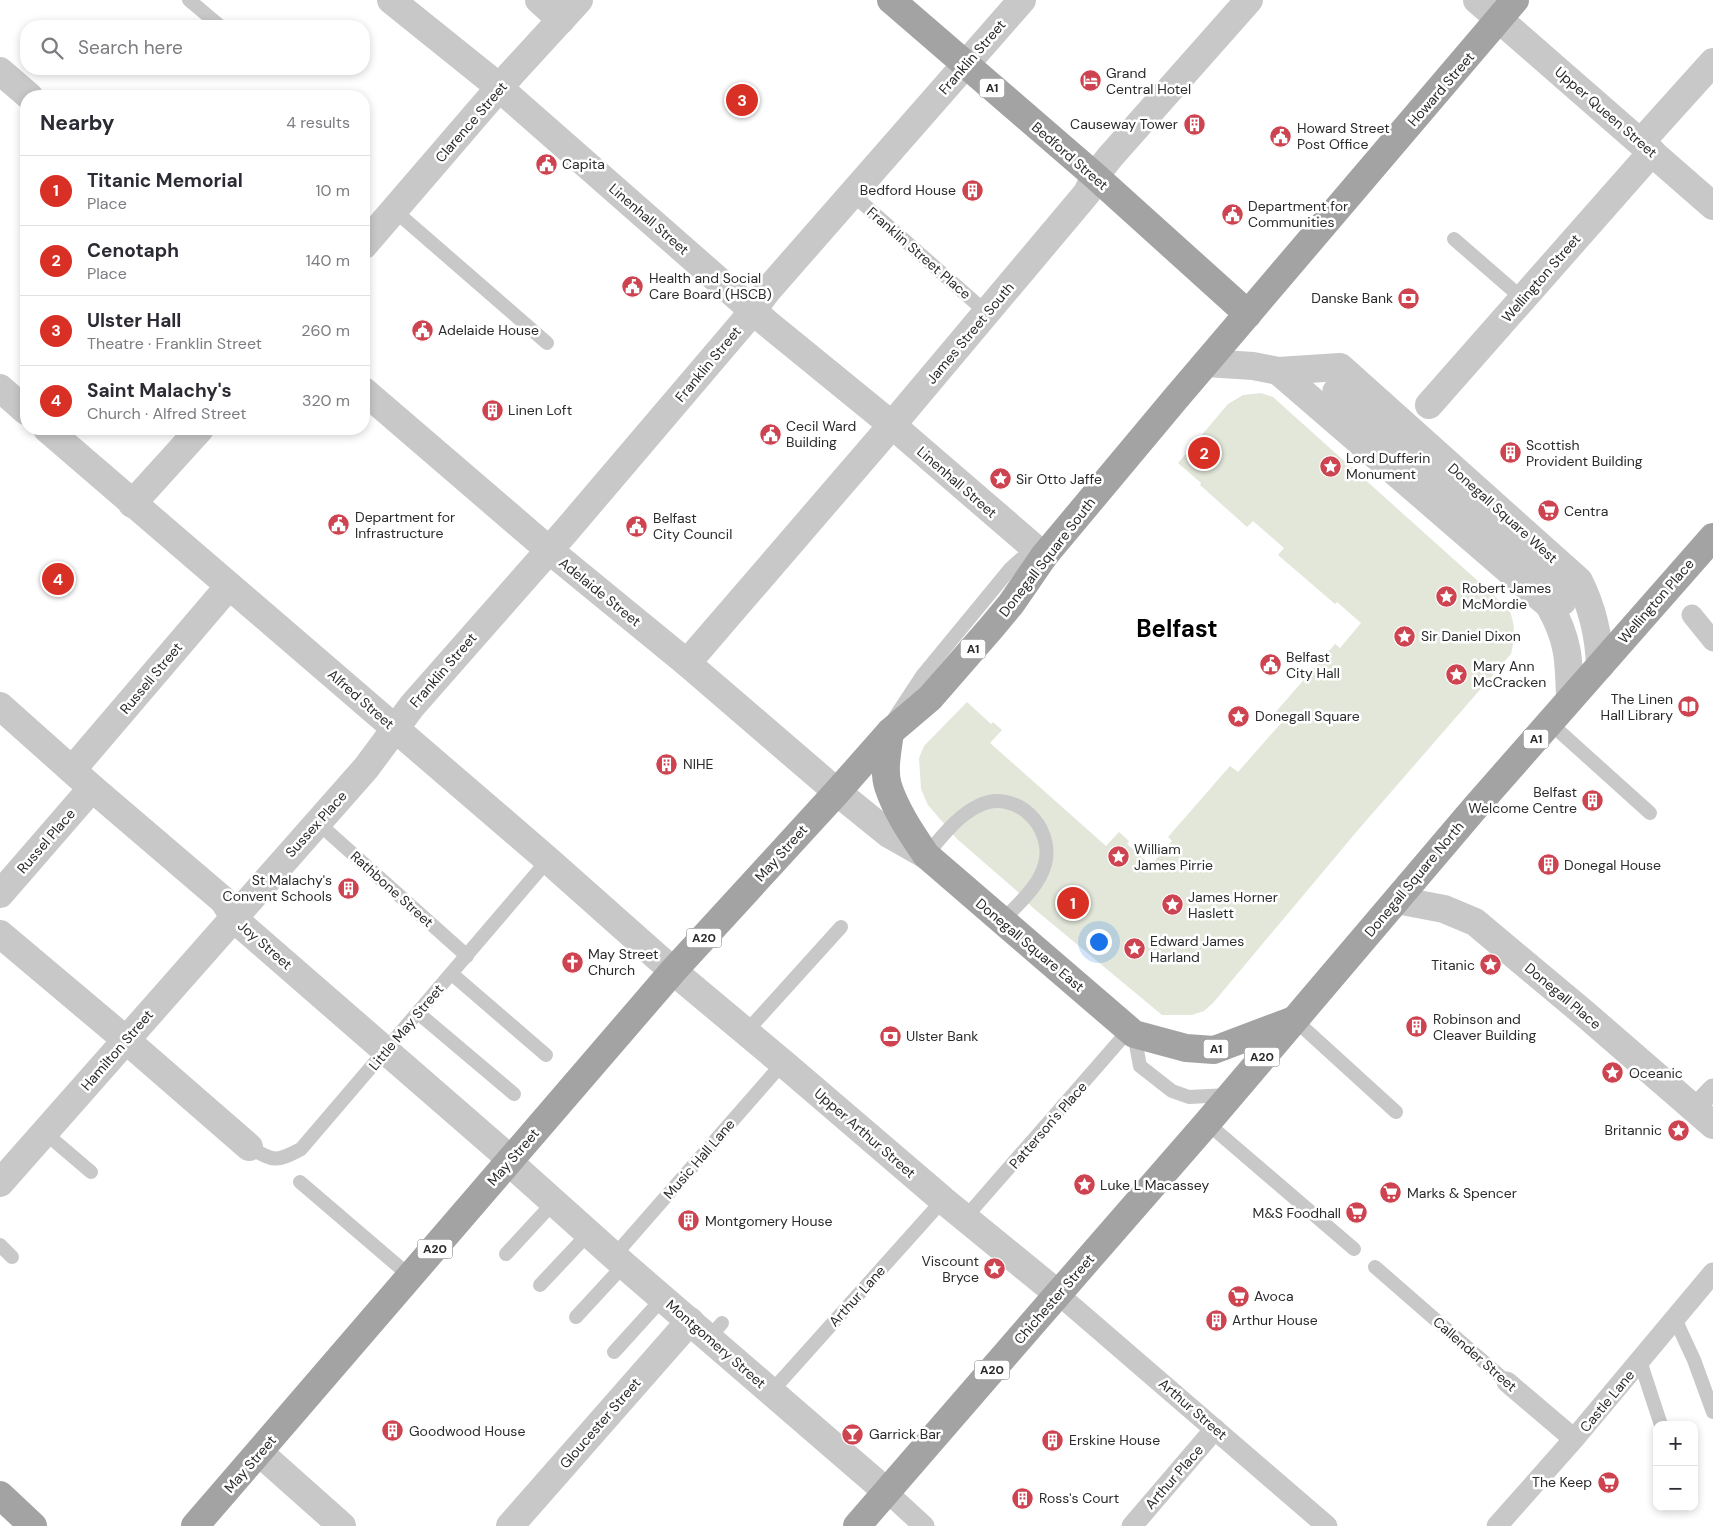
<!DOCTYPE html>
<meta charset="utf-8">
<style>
body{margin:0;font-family:"DM Sans",sans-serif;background:#f7f7f7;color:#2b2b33}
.controls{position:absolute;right:15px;bottom:15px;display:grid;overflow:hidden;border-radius:10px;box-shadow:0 2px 8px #0003}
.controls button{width:45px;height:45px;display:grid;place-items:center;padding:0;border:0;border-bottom:1px solid #e1e1e2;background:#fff;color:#2b2b33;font:25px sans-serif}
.you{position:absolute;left:1098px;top:941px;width:18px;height:18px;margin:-12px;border:4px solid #fff;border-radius:50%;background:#1a73e8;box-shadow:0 0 0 8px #1a73e833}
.badge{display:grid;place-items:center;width:32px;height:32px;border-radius:50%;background:#d93025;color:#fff;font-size:16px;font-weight:700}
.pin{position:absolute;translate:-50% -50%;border:2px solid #fff;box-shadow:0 1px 5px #0006}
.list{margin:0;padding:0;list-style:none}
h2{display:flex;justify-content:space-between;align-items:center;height:65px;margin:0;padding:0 20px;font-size:21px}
h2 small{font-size:16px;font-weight:400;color:#7c7c81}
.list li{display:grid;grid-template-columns:32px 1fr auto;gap:15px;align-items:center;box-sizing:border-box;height:70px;padding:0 20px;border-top:1px solid #e1e1e2}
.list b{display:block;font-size:19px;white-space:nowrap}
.list p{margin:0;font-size:16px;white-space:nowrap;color:#7c7c81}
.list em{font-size:16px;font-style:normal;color:#7c7c81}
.icon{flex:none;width:28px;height:28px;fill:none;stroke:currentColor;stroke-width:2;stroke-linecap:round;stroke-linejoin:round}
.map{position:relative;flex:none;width:1713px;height:1526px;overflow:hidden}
.search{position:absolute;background:#fff;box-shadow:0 2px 8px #0003;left:20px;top:20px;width:350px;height:55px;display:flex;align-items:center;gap:12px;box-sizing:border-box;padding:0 18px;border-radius:20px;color:#7c7c81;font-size:19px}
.panel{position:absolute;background:#fff;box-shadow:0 2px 8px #0003;left:20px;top:90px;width:350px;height:345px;border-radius:20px}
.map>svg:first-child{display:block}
.green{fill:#e2e7da}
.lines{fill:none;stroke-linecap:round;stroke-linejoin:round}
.service{stroke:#c8c8c8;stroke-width:14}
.pedestrian{stroke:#c8c8c8;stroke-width:21}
.minor{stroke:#c8c8c8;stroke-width:28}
.primary{stroke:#a3a3a3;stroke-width:28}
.labels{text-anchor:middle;stroke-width:5;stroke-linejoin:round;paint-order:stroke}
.shield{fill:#fff;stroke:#6b6b6b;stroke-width:1}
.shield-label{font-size:12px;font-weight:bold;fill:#2b2b2b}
.street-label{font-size:14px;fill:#2b2b2b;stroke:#fff}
.poi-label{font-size:14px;fill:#2b2b2b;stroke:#fff;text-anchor:start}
.town-label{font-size:24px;font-weight:bold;fill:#000;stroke:#fff}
</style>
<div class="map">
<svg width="1713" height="1526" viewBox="0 0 1713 1526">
<rect width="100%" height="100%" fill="#fff"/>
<!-- green -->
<path class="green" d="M1261,393l12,4 235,211c8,15 7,29 3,46l-153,176 -145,173 -9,8 -12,4h-30l-130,-108 -14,-15 -61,-53 -29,-34 -7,-16 -2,-31 5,-12 43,-44 24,22 2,-2 9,8 -12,13 116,103 13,-14 10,9 -2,3 24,21 21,-24 -4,-4 62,-71 8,6 44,-50 -8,-8 61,-70 5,4 21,-25 -24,-21 -2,2 -57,-49 6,-7 -31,-27 -6,6 -47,-42 1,-2 -23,-20 50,-59 15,-9z"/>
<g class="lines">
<!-- service -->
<g class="service">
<path d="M189,0l31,26"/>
<path d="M851,193l136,120"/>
<path d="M394,210l153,133"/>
<path d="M1454,239l69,60"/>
<path d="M895,717l27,-41 88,-107 11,-10 21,-3"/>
<path d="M1550,723l100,90"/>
<path d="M317,822l150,134"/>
<path d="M926,855c15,-17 31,-39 52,-49 37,-19 77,21 67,58 -6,23 -28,41 -44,58"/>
<path d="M452,974l94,81"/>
<path d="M418,1013l96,81"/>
<path d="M1295,1020l101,92"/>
<path d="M746,1032l95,-105"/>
<path d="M1134,1034l6,32 32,25 17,6 40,-2"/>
<path d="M1207,1123l147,126"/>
<path d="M44,1132l47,40"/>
<path d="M249,1147c24,14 26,16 52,2l247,-289"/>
<path d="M300,1182l111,95"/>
<path d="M965,1218l164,-188"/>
<path d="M0,1245l12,12"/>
<path d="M506,1254l48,-52"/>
<path d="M614,1256l169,-193"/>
<path d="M1375,1267l132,115"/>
<path d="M540,1285l48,-51"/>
<path d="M576,1317l48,-52"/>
<path d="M1675,1319l19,41 19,52"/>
<path d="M709,1338l13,-15"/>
<path d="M614,1352l49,-54"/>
<path d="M1640,1361l21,64"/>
<path d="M771,1392l172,-192"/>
</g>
<!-- pedestrian -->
<g class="pedestrian">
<path d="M1333,390l11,3 53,44 169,153 -1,14 -94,-83 -134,-123z"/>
<path d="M1692,615l21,26"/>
<path d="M1694,1109l19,-20"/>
<path d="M1058,1294l269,232"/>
<path d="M1507,1382l67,57"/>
<path d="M887,1492l37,34"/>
<path d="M1132,1526l83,-97"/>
<path d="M1497,1526l77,-87 139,-166"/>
</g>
<!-- minor -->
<g class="minor">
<path d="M391,0l97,78 279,245 125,102 152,131"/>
<path d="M539,0l22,20"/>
<path d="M1477,0l236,206"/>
<path d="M0,71l29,25"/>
<path d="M1641,142l72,-80"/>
<path d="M364,245l148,-172 67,-73"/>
<path d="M1206,363l47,3 25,5 62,-4 239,214c14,28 20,54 21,85"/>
<path d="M1278,371l271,234c20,35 20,55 21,94"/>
<path d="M0,388l26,23"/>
<path d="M364,391l185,159 138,113 150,129 52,42 37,21"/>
<path d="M1429,405l223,-253"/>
<path d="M47,429l501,431 125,111 110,92 160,137 115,94"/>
<path d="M132,504l68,-75"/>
<path d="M687,663l205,-238 195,-232 8,-17 15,-19 139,-157"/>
<path d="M0,706l92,82 131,112 11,17 7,8 260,226 8,11 115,103 263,227"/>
<path d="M72,770l157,-184"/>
<path d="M0,894l92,-106"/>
<path d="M1397,900l47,9 31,13 110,92 128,111"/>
<path d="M0,934l126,106 123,107"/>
<path d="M0,1183l366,-415 46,-62 154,-175 177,-208 24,-32 255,-291"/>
<path d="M260,1453l82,73"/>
<path d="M510,1526l180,-205"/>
</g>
<!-- primary -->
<g class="primary">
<path d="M891,0l204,176 153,138"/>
<path d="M890,732c-2,17 -7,38 -2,54 8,25 24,48 38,69l208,179 52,14 28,2 77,-29"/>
<path d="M0,1495l33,31"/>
<path d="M195,1526l478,-555 164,-179 53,-60 40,-34 61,-70 20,-24 33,-48 132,-158 339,-398"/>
<path d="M857,1526l201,-232 149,-171 266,-313 240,-273"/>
</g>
</g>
<!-- icons -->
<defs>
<symbol id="hotel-disc" viewBox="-11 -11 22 22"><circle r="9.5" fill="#cd4350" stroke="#fff"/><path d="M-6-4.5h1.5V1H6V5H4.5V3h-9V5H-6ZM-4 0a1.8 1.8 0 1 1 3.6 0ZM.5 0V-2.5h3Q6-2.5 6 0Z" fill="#fff"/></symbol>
<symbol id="building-disc" viewBox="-11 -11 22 22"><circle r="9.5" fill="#cd4350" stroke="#fff"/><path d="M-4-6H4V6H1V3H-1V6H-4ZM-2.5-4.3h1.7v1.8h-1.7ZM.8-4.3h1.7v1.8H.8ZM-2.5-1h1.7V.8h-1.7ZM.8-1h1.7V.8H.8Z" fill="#fff"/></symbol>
<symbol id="civic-disc" viewBox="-11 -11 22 22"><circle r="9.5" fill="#cd4350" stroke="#fff"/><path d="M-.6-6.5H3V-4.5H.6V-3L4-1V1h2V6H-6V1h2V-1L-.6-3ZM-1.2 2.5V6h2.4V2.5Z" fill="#fff"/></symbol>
<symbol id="bank-disc" viewBox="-11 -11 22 22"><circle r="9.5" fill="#cd4350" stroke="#fff"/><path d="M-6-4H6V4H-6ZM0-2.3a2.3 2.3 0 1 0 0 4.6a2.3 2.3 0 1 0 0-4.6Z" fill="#fff"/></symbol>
<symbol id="sight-disc" viewBox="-11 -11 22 22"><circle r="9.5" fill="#cd4350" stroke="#fff"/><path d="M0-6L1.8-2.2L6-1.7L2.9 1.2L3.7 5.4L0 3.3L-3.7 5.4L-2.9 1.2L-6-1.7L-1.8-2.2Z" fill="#fff"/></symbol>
<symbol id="supermarket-disc" viewBox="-11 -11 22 22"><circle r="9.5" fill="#cd4350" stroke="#fff"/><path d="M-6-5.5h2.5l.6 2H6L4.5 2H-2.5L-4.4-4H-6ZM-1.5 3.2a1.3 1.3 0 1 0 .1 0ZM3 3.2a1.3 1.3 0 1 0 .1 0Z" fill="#fff"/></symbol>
<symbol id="library-disc" viewBox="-11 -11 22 22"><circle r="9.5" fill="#cd4350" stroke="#fff"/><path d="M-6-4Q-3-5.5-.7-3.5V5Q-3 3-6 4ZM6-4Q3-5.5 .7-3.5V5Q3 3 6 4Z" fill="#fff"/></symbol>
<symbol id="church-disc" viewBox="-11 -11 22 22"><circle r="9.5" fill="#cd4350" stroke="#fff"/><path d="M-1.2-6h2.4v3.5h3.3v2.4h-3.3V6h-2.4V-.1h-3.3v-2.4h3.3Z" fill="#fff"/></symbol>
<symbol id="bar-disc" viewBox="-11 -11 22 22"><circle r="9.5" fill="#cd4350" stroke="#fff"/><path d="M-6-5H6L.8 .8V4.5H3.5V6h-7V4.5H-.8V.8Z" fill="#fff"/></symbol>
</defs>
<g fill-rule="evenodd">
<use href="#hotel-disc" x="1078" y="68" width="25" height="25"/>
<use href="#building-disc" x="1182" y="112" width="25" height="25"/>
<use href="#civic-disc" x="1268" y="124" width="25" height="25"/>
<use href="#civic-disc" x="534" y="152" width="25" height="25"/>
<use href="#building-disc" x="960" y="178" width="25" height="25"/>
<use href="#civic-disc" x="1220" y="202" width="25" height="25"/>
<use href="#civic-disc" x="620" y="274" width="25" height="25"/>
<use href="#bank-disc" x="1396" y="286" width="25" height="25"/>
<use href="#civic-disc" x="410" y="318" width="25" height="25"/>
<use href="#building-disc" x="480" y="398" width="25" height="25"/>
<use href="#civic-disc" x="758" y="422" width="25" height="25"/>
<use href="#building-disc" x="1498" y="440" width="25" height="25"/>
<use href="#sight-disc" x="1318" y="454" width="25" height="25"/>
<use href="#sight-disc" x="988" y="466" width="25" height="25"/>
<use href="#supermarket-disc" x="1536" y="498" width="25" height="25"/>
<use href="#civic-disc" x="326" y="512" width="25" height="25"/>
<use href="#civic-disc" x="624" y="514" width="25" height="25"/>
<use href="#sight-disc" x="1434" y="584" width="25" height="25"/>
<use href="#sight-disc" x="1392" y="624" width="25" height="25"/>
<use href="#civic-disc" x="1258" y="652" width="25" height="25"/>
<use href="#sight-disc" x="1444" y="662" width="25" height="25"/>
<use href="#library-disc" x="1676" y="694" width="25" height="25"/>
<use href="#sight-disc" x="1226" y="704" width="25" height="25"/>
<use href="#building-disc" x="654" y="752" width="25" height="25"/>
<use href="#building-disc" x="1580" y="788" width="25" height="25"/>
<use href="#sight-disc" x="1106" y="844" width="25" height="25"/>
<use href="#building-disc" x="1536" y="852" width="25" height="25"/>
<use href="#building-disc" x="336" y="876" width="25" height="25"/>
<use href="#sight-disc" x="1160" y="892" width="25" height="25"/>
<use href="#sight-disc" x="1122" y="936" width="25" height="25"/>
<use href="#church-disc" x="560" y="950" width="25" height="25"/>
<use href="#sight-disc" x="1478" y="952" width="25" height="25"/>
<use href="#building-disc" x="1404" y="1014" width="25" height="25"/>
<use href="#bank-disc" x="878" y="1024" width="25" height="25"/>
<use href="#sight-disc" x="1600" y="1060" width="25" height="25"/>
<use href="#sight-disc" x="1666" y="1118" width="25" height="25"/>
<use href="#sight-disc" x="1072" y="1172" width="25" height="25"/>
<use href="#supermarket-disc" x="1378" y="1180" width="25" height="25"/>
<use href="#supermarket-disc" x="1344" y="1200" width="25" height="25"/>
<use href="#building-disc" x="676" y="1208" width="25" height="25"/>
<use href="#sight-disc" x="982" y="1256" width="25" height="25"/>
<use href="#supermarket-disc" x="1226" y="1284" width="25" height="25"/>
<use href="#building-disc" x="1204" y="1308" width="25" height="25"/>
<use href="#building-disc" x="380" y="1418" width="25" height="25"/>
<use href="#bar-disc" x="840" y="1422" width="25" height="25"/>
<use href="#building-disc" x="1040" y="1428" width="25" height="25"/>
<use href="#supermarket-disc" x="1596" y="1470" width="25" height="25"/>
<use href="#building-disc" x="1010" y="1486" width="25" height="25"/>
</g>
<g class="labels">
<!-- shield labels -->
<g class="shield">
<rect x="979.5" y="78.5" width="25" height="19" rx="4"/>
<rect x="960.5" y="639.5" width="25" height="19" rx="4"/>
<rect x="1523.5" y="729.5" width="25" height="19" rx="4"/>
<rect x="686.5" y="928.5" width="35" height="19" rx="4"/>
<rect x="1203.5" y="1039.5" width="25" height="19" rx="4"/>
<rect x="1244.5" y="1047.5" width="35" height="19" rx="4"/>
<rect x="417.5" y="1239.5" width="35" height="19" rx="4"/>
<rect x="974.5" y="1360.5" width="35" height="19" rx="4"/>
</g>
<g class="shield-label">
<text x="992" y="92">A1</text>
<text x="973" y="653">A1</text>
<text x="1536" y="743">A1</text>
<text x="704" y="942">A20</text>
<text x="1216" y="1053">A1</text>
<text x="1262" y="1061">A20</text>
<text x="435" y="1253">A20</text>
<text x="992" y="1374">A20</text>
</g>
<!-- street labels -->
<g class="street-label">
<text transform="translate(972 57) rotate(-49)" y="5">Franklin Street</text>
<text transform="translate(1441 89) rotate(-49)" y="5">Howard Street</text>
<text transform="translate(1606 112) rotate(41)" y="5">Upper Queen Street</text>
<text transform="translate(471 122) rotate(-49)" y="5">Clarence Street</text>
<text transform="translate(1070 156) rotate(41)" y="5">Bedford Street</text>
<text transform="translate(649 219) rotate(41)" y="5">Linenhall Street</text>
<text transform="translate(919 253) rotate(41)" y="5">Franklin Street Place</text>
<text transform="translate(1541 278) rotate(-49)" y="5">Wellington Street</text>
<text transform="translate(970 333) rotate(-50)" y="5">James Street South</text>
<text transform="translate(708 364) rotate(-50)" y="5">Franklin Street</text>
<text transform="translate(957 482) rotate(41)" y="5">Linenhall Street</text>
<text transform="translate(1503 513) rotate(42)" y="5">Donegall Square West</text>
<text transform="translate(1047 557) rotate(-52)" y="5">Donegall Square South</text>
<text transform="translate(600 592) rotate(39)" y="5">Adelaide Street</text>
<text transform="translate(1656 601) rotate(-49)" y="5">Wellington Place</text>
<text transform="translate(443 670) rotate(-49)" y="5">Franklin Street</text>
<text transform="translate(151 678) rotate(-50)" y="5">Russell Street</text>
<text transform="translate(361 699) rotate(41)" y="5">Alfred Street</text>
<text transform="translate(316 824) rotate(-48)" y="5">Sussex Place</text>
<text transform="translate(46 841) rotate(-49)" y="5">Russel Place</text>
<text transform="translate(781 853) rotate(-48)" y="5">May Street</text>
<text transform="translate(1414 879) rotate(-50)" y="5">Donegall Square North</text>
<text transform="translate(392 889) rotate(42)" y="5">Rathbone Street</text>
<text transform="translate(265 945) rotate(41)" y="5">Joy Street</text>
<text transform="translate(1030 945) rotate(40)" y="5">Donegall Square East</text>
<text transform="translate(1563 996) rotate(40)" y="5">Donegall Place</text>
<text transform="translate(406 1027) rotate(-50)" y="5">Little May Street</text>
<text transform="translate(117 1050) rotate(-49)" y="5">Hamilton Street</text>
<text transform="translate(1048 1125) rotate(-49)" y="5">Patterson's Place</text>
<text transform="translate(865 1133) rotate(41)" y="5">Upper Arthur Street</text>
<text transform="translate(513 1157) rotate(-49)" y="5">May Street</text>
<text transform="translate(699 1159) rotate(-49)" y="5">Music Hall Lane</text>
<text transform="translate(857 1296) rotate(-48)" y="5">Arthur Lane</text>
<text transform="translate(1054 1299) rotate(-49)" y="5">Chichester Street</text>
<text transform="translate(716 1344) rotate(41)" y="5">Montgomery Street</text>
<text transform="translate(1475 1354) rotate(41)" y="5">Callender Street</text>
<text transform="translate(1607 1401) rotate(-50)" y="5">Castle Lane</text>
<text transform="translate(1193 1409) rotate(41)" y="5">Arthur Street</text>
<text transform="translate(600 1423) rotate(-49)" y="5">Gloucester Street</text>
<text transform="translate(250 1464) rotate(-49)" y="5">May Street</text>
<text transform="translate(1174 1477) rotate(-49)" y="5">Arthur Place</text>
</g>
<!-- poi labels -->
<g class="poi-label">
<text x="1106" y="78">Grand<tspan x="1106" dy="16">Central Hotel</tspan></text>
<text x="1178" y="129" text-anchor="end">Causeway Tower</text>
<text x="1297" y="133">Howard Street<tspan x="1297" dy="16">Post Office</tspan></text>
<text x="562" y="169">Capita</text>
<text x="956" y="195" text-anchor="end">Bedford House</text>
<text x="1248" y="211">Department for<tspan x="1248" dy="16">Communities</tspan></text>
<text x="649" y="283">Health and Social<tspan x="649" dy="16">Care Board (HSCB)</tspan></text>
<text x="1393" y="303" text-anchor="end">Danske Bank</text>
<text x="438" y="335">Adelaide House</text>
<text x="508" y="415">Linen Loft</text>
<text x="786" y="431">Cecil Ward<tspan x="786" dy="16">Building</tspan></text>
<text x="1526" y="450">Scottish<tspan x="1526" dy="16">Provident Building</tspan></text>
<text x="1346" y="463">Lord Dufferin<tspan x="1346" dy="16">Monument</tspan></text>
<text x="1016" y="484">Sir Otto Jaffe</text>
<text x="1564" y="516">Centra</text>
<text x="355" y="522">Department for<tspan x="355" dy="16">Infrastructure</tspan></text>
<text x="653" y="523">Belfast<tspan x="653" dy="16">City Council</tspan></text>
<text x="1462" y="593">Robert James<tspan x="1462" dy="16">McMordie</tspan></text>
<text x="1421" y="641">Sir Daniel Dixon</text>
<text x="1286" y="662">Belfast<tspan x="1286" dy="16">City Hall</tspan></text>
<text x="1473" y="671">Mary Ann<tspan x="1473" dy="16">McCracken</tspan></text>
<text x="1673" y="704" text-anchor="end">The Linen<tspan x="1673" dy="16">Hall Library</tspan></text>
<text x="1255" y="721">Donegall Square</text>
<text x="683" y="769">NIHE</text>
<text x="1577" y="797" text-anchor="end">Belfast<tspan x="1577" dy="16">Welcome Centre</tspan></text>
<text x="1134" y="854">William<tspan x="1134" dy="16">James Pirrie</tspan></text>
<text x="1564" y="870">Donegal House</text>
<text x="332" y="885" text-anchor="end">St Malachy's<tspan x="332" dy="16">Convent Schools</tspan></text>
<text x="1188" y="902">James Horner<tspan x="1188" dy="16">Haslett</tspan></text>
<text x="1150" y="946">Edward James<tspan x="1150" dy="16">Harland</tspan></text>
<text x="588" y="959">May Street<tspan x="588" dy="16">Church</tspan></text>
<text x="1475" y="970" text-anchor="end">Titanic</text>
<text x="1433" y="1024">Robinson and<tspan x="1433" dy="16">Cleaver Building</tspan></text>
<text x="906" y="1041">Ulster Bank</text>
<text x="1629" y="1078">Oceanic</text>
<text x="1662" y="1135" text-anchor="end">Britannic</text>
<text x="1100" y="1190">Luke L Macassey</text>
<text x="1407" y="1198">Marks &amp; Spencer</text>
<text x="1341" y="1218" text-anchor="end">M&amp;S Foodhall</text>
<text x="705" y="1226">Montgomery House</text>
<text x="979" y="1266" text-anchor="end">Viscount<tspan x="979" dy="16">Bryce</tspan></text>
<text x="1254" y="1301">Avoca</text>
<text x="1232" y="1325">Arthur House</text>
<text x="409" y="1436">Goodwood House</text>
<text x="869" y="1439">Garrick Bar</text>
<text x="1069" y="1445">Erskine House</text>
<text x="1592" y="1487" text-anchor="end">The Keep</text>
<text x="1039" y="1503">Ross's Court</text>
</g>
<!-- town labels -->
<g class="town-label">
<text x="1177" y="637">Belfast</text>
</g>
</g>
</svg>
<div class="controls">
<button>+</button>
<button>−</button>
</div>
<div class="you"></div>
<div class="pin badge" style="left:1073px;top:903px">1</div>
<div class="pin badge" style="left:1204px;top:453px">2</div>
<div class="pin badge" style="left:742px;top:100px">3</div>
<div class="pin badge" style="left:58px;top:579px">4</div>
<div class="search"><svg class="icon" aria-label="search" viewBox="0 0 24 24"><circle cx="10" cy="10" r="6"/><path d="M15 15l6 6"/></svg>Search here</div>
<section class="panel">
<h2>Nearby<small>4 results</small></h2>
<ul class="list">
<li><span class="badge">1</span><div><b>Titanic Memorial</b><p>Place</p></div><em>10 m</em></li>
<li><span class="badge">2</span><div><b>Cenotaph</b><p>Place</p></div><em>140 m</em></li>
<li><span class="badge">3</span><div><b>Ulster Hall</b><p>Theatre · Franklin Street</p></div><em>260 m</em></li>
<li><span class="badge">4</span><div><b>Saint Malachy's</b><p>Church · Alfred Street</p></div><em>320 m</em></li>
</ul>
</section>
</div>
